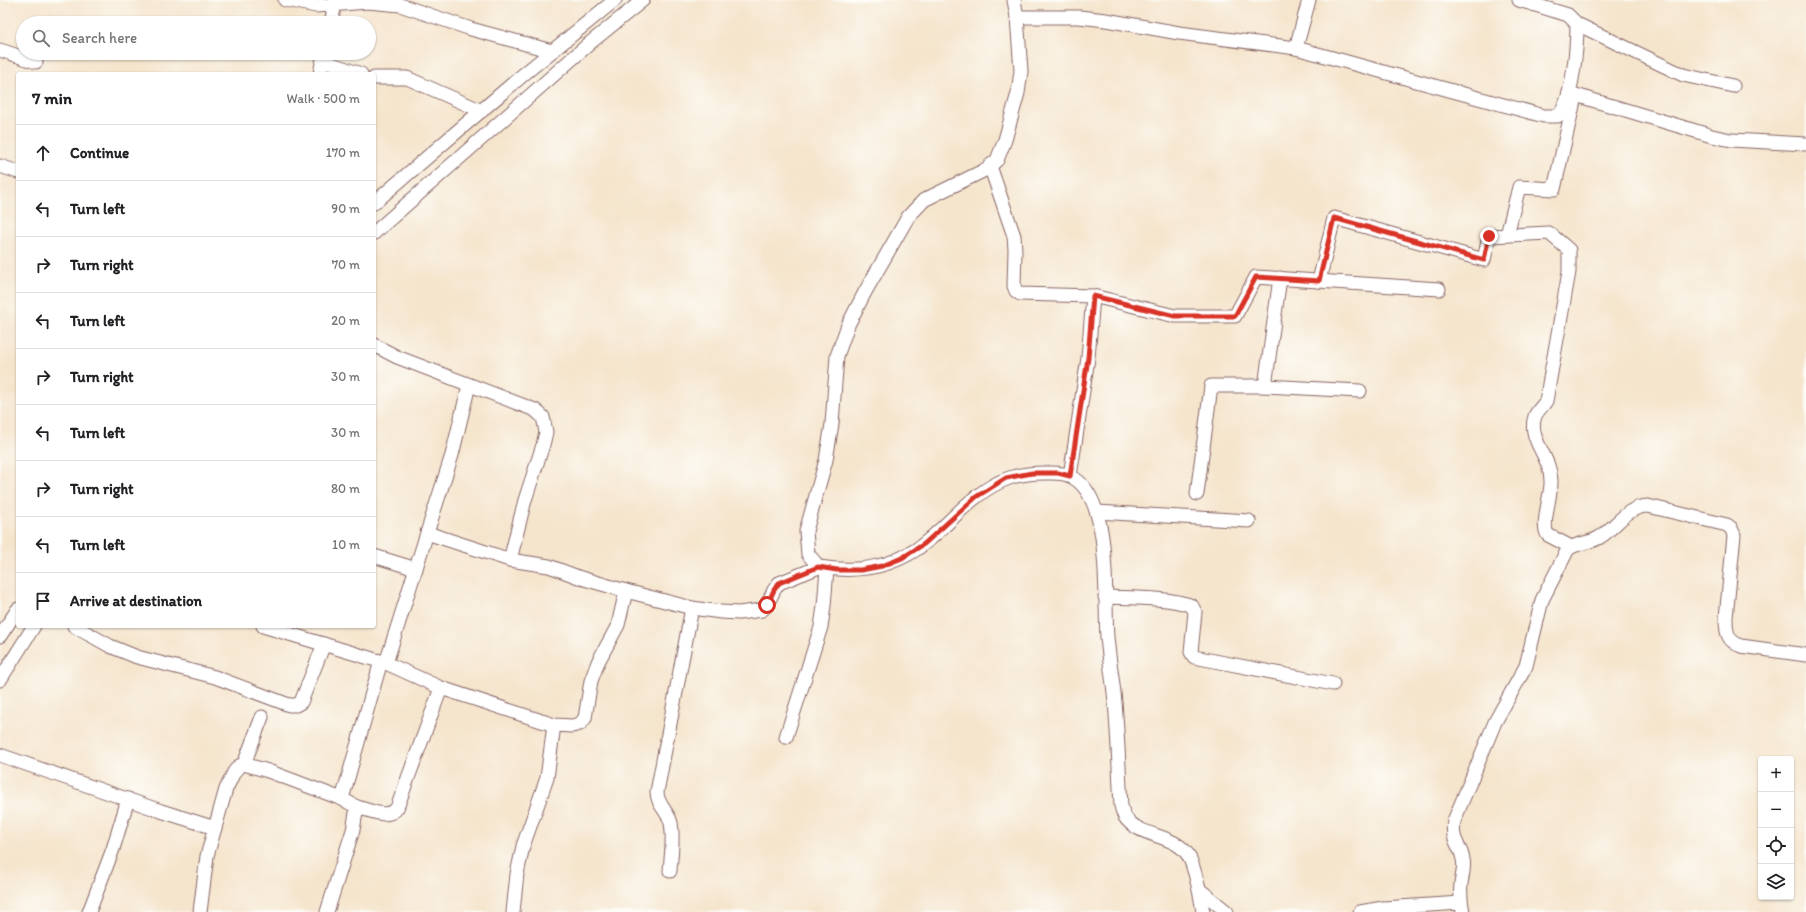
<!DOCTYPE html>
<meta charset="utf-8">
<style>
body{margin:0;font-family:Itim,sans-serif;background:#f6f6f6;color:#202124}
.controls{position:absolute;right:12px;bottom:12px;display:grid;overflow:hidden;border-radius:4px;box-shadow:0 1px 3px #0004}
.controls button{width:36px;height:36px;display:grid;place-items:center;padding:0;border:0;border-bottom:1px solid #e0e0e0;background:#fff;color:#202124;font:20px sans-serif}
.stop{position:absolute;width:12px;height:12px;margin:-9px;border:3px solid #d93025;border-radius:50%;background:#fff}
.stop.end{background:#d93025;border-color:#fff;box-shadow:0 1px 4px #0008}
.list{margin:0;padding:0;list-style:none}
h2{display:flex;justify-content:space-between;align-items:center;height:52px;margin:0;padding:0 16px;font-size:17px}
h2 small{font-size:13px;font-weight:400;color:#757577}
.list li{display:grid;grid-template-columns:26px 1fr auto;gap:12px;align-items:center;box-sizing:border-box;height:56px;padding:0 16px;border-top:1px solid #e0e0e0}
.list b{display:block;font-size:15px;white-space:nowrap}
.list em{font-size:13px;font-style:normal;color:#757577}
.icon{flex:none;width:22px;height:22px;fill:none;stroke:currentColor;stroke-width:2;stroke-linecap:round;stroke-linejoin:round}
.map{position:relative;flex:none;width:1806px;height:912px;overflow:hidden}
.search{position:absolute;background:#fff;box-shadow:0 1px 3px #0004;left:16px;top:16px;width:360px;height:44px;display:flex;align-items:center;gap:10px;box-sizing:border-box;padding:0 14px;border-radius:22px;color:#757577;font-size:15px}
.panel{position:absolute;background:#fff;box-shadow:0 1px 3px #0004;left:16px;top:72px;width:360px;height:556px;border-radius:4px}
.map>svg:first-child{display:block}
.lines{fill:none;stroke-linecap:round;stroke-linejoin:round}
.street-casing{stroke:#866464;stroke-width:15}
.street{stroke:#fff;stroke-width:13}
.route{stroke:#d93025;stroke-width:5}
</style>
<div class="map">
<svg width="1806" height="912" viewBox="0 0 1806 912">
<rect width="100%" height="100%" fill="#fdfcf7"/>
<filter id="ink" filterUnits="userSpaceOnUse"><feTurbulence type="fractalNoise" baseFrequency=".025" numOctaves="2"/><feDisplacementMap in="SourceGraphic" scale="8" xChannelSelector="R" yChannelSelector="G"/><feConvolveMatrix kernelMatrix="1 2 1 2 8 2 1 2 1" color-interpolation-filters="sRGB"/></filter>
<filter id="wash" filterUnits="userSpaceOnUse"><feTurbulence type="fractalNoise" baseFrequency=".012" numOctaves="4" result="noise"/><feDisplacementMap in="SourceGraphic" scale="16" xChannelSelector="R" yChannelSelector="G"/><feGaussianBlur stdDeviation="0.9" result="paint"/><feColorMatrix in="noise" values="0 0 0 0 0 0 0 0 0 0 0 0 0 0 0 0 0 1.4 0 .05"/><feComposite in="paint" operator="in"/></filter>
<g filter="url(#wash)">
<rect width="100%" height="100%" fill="#f5e5cd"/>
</g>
<g filter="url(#ink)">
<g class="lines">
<defs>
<g id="street">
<path d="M285,0l31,6 52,-4 32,3 71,24 81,22"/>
<path d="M1014,0l3,17 4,54 -3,22 -13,47 -8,20 -12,10 -61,30 -16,17 -43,75 -17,33 -11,31 -5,68 -6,36 -20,71 2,23 11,13c37,6 75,1 106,-24 18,-14 33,-32 51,-46 23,-18 41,-24 69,-24 8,0 17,-1 25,3 43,19 34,122 37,161 2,22 6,44 8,65 3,35 4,69 6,104 1,3 2,8 4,11 13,20 50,17 63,38 7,12 13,43 15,57"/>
<path d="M1519,0l49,15 9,9 106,51 50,11"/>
<path d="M1017,17h62l27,3 73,13 117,15 248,68h14c15,-15 19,-70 19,-92"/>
<path d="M331,23l4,-19"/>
<path d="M1296,48l13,-48"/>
<path d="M0,50l36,12"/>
<path d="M323,61l38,13"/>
<path d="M320,74l4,-21"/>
<path d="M374,78h33l75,33"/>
<path d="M1569,93l143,43 19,4 75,4"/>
<path d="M0,166l18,6"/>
<path d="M990,166l24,70 1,14 -1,36 2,5 4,3 73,2 82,20h60l21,-39 183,12"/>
<path d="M374,203l150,-129 91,-74"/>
<path d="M374,233l216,-190 53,-43"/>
<path d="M1507,235l12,-48 35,2 20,-88"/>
<path d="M1280,278l-15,108 95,5"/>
<path d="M1319,281l15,-63 150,42 5,-24 60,-3 20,17v22l-23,129c-3,5 -9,10 -11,15 -8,24 16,40 16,65 1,13 -11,45 -3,54l23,12"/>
<path d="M374,345l23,12 138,53 8,7 3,15 -3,13 -18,55 -15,60"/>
<path d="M1070,476l18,-118 5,-62"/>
<path d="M1197,494l14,-108h54"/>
<path d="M1097,512l152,9"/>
<path d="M427,533l25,-78 17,-70"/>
<path d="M374,556l42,13"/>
<path d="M1105,597c25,1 66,0 87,9l3,6 -4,40 3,5 139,27"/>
<path d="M74,626l36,20 27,11 78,20 74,28h7l5,-3 23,-58"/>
<path d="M263,626l123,37 41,-130 83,27 39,6 32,12 45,13 66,17 29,4 18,1 23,-3 5,-5 7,-15 5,-7 40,-16"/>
<path d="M0,636l18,-27"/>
<path d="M386,663l55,25 113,37 18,1 8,-2 5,-6 6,-37 7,-19 20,-37 8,-34"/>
<path d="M0,680l34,-54"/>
<path d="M786,737l35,-110 3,-21 3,-37"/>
<path d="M0,755l161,56 54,17"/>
<path d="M244,764l18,-47"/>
<path d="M357,807c12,3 31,13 40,1l44,-120"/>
<path d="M670,871c1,-15 4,-33 1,-48 -3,-12 -14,-18 -14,-31l35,-184"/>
<path d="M1200,890l27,22"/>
<path d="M89,912l24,-63 15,-50"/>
<path d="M200,912l7,-56 19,-67 8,-17 5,-6 5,-2 24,7 74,28"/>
<path d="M327,912l26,-82 4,-23 -15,-8 39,-138"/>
<path d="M513,912l4,-38 6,-28 24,-68 7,-53"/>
<path d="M1360,912l23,-4 78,-5"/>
<path d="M1463,912c-2,-9 -3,-18 -2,-28 1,-8 4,-17 2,-25 -3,-16 -12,-16 -9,-38l41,-99 31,-56 16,-66 26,-51c10,-7 22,-5 32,-12 16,-10 27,-31 48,-31l79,19 4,3 3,7 -8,83c0,14 1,23 15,28l65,9"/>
</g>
</defs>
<!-- street casing -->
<use href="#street" class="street-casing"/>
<!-- street -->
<use href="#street" class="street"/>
</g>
</g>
<g class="lines" filter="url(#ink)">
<!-- route -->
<path class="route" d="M767,605l7,-15 5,-7 39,-16 19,3h24l21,-4 20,-8 22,-14 52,-47 30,-19 26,-5h26l12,3 18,-118 5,-62 82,20h60l21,-39 63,4 15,-63 150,42 5,-24"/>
</g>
</svg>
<div class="controls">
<button>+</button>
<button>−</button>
<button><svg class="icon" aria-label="locate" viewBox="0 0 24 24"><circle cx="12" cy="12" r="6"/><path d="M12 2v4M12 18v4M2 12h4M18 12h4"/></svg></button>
<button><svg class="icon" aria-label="layers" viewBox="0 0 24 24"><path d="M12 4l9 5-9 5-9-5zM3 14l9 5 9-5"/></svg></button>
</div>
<div class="stop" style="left:767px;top:605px"></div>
<div class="stop end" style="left:1489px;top:236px"></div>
<div class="search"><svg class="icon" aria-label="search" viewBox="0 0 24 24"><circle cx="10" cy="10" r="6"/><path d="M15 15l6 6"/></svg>Search here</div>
<section class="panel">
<h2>7 min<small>Walk · 500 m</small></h2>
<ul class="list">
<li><svg class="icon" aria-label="ahead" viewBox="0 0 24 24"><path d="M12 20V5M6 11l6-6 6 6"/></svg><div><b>Continue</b></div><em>170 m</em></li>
<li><svg class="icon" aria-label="left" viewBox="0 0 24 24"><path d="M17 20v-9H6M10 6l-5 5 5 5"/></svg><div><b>Turn left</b></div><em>90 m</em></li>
<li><svg class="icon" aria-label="right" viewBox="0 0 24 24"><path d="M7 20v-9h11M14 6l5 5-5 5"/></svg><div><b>Turn right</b></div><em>70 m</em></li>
<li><svg class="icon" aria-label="left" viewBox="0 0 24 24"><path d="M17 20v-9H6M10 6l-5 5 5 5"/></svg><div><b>Turn left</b></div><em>20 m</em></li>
<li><svg class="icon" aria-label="right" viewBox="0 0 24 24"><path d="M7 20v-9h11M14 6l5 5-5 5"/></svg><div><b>Turn right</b></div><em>30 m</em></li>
<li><svg class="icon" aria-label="left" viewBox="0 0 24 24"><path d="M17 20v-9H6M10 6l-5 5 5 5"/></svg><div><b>Turn left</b></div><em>30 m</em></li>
<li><svg class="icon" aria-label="right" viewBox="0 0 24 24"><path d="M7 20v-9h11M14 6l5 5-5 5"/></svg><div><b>Turn right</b></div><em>80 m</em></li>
<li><svg class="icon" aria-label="left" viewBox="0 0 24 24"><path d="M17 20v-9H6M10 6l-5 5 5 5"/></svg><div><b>Turn left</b></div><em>10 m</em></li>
<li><svg class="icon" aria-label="arrive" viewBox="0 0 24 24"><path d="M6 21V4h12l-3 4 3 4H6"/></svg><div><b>Arrive at destination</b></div></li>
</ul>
</section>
</div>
